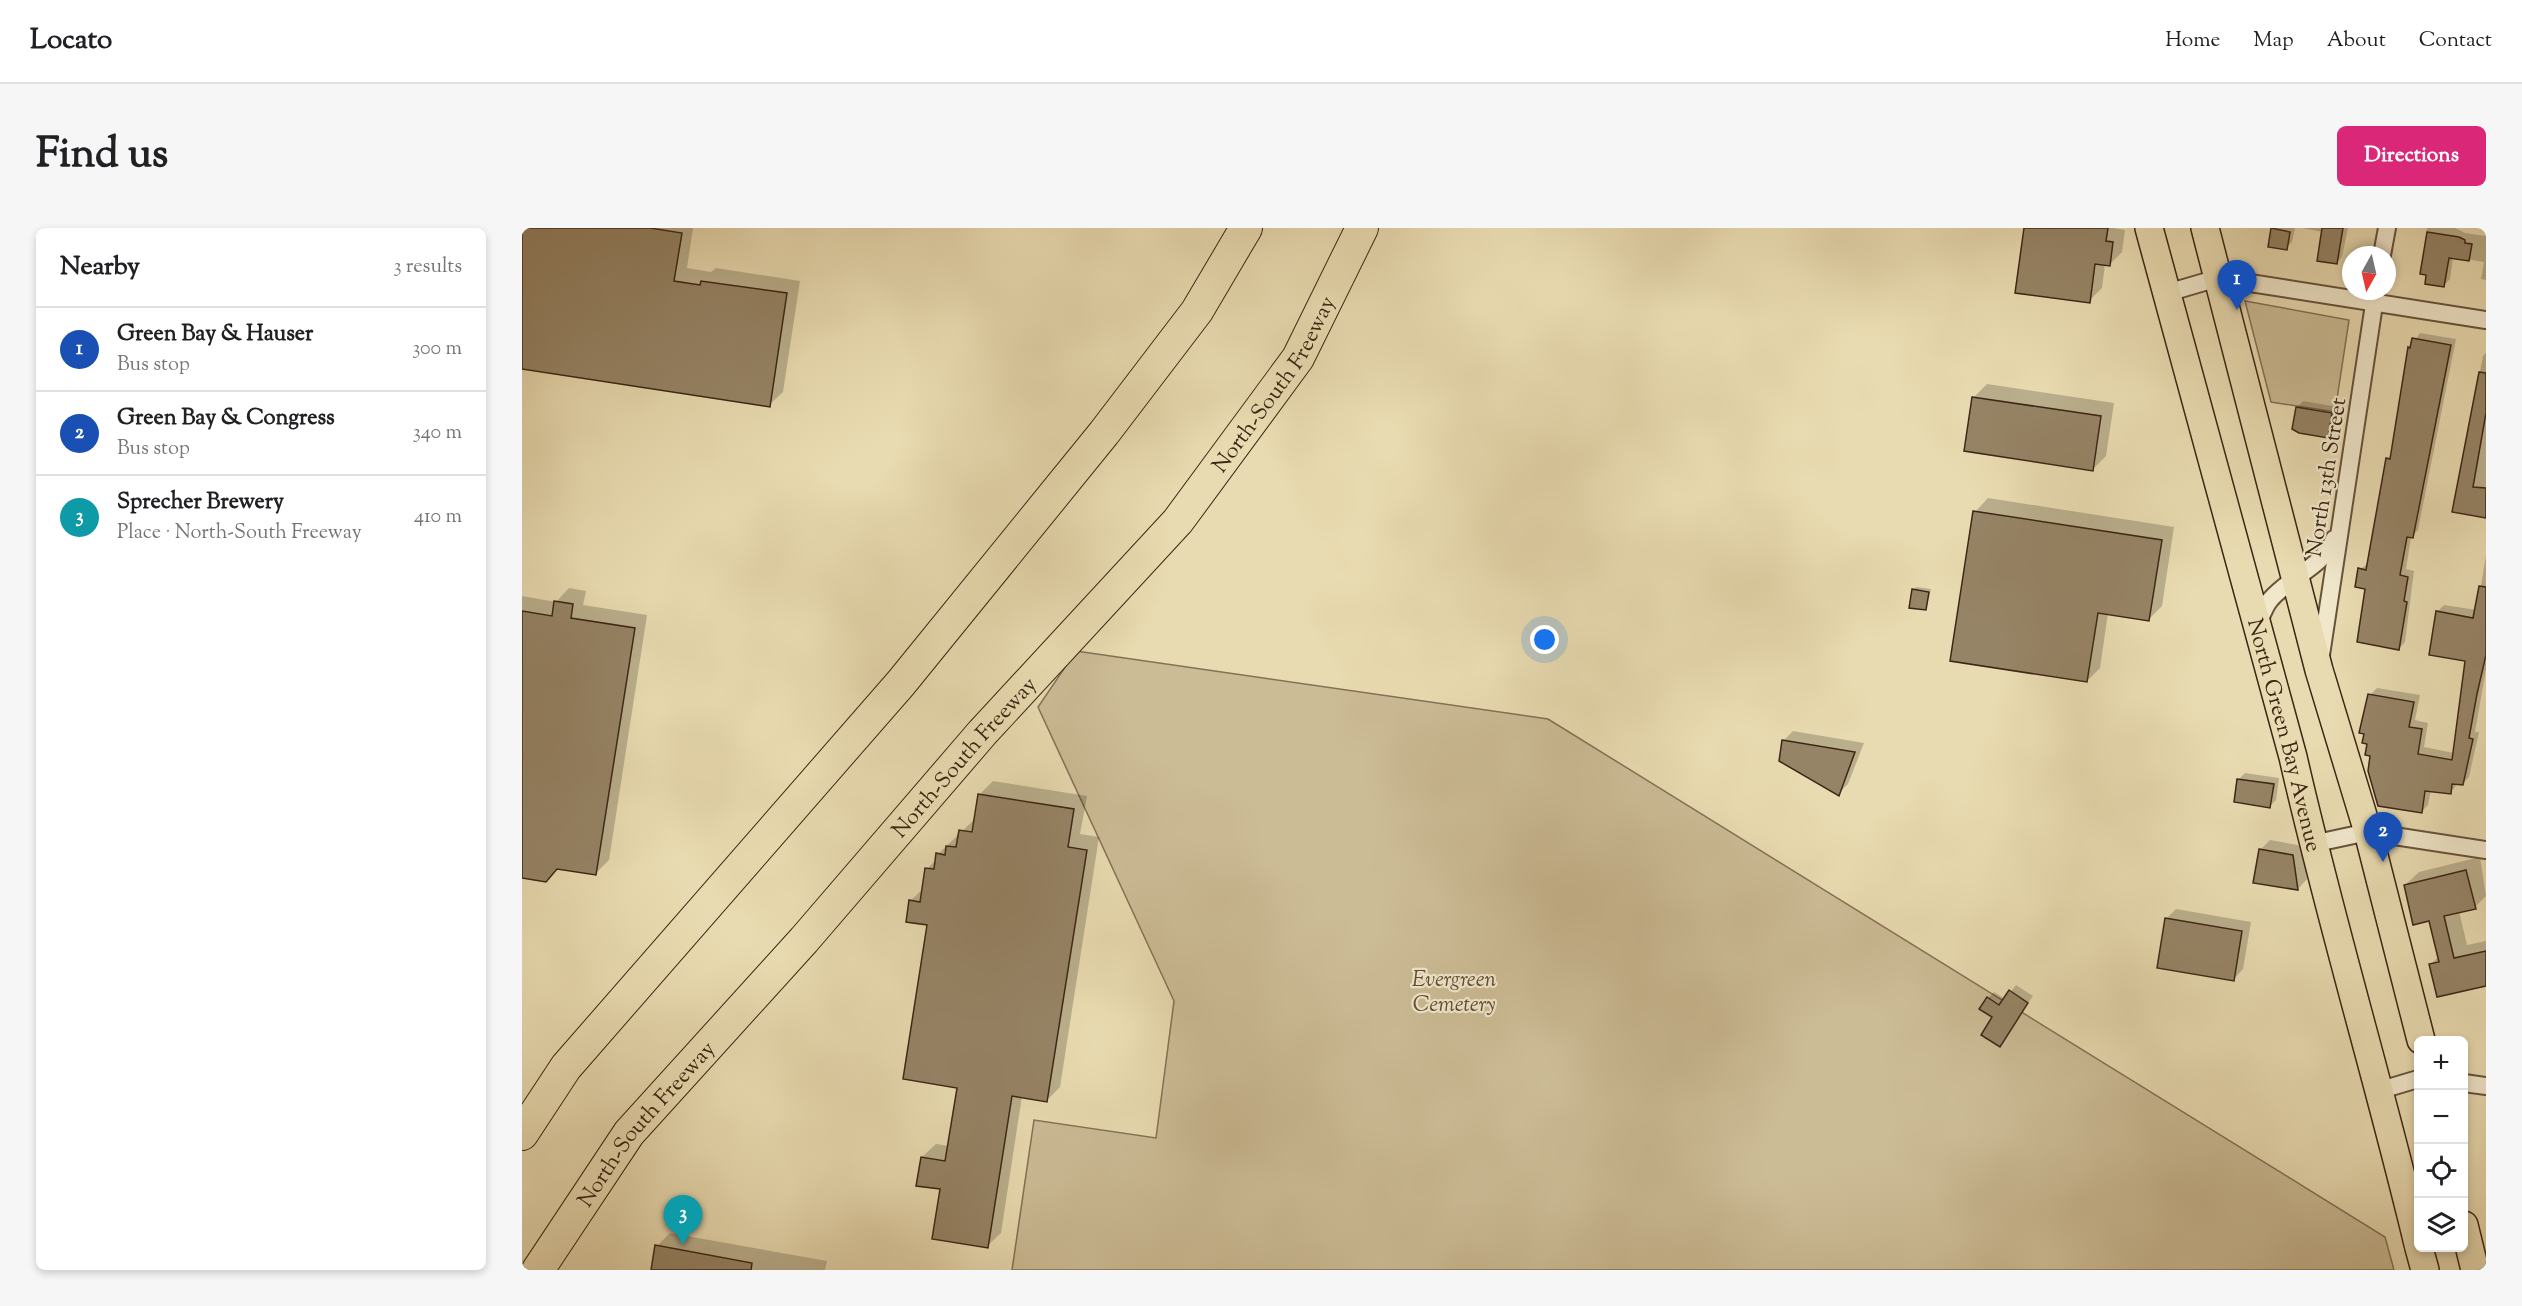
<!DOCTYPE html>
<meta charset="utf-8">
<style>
body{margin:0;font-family:"Sorts Mill Goudy",serif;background:#f6f6f6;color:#202124}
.controls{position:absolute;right:18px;bottom:18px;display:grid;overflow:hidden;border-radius:9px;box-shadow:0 3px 9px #0003}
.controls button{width:54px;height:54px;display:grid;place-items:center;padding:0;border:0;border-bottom:2px solid #e0e0e0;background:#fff;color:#202124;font:30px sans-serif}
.compass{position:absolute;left:1820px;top:18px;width:54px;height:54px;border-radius:50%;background:#fff;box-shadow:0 3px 9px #0003;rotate:188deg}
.you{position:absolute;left:1023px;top:412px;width:21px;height:21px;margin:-15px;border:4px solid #fff;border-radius:50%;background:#1a73e8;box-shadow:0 0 0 9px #1a73e833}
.badge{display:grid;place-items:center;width:39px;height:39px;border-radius:50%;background:#db2777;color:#fff;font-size:20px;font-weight:700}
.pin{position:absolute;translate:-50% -50px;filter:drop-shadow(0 2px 3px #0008)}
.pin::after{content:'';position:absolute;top:32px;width:21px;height:18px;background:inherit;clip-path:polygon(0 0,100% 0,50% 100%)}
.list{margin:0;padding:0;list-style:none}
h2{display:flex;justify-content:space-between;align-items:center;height:78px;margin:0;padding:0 24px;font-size:26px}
h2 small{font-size:20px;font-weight:400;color:#757577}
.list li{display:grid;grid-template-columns:39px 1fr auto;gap:18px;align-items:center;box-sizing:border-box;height:84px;padding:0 24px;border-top:2px solid #e0e0e0}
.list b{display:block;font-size:22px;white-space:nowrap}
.list p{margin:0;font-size:20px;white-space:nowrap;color:#757577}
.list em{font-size:20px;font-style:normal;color:#757577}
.icon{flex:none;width:33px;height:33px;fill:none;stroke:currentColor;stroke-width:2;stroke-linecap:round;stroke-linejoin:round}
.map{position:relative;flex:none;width:1964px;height:1042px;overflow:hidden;border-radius:9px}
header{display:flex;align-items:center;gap:36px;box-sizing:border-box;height:84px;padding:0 30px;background:#fff;border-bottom:2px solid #e0e0e0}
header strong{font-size:28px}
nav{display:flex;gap:33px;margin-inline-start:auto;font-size:21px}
.intro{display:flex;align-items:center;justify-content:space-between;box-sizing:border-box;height:144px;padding:0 36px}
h1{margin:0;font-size:42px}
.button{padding:15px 27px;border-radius:9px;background:#db2777;color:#fff;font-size:21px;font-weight:700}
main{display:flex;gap:36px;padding:0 36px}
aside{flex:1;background:#fff;border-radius:9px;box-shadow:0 3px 9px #0003}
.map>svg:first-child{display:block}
.green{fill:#ccbc96;stroke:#847156;stroke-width:1.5}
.shadow{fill:#0003}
.building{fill:#968466;stroke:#3c2615;stroke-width:1.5}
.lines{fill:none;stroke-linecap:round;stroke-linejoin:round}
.minor-casing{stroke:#67533c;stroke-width:20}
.primary-casing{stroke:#3c2615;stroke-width:30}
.motorway-casing{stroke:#3c2615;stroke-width:34}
.minor{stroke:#f1e8cc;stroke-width:16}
.primary{stroke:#e9dbb1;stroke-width:27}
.motorway{stroke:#e9dbb1;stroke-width:32}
.labels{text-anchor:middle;stroke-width:4.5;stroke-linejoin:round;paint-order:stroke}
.street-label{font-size:22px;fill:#3c2615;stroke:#f1e8cc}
.park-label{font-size:22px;font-style:italic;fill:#604c35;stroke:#f1e8cc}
</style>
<header>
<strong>Locato</strong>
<nav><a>Home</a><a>Map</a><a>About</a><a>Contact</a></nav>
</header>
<div class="intro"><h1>Find us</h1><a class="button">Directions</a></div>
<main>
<aside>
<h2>Nearby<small>3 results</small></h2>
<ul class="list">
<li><span class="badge" style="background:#1a4fb4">1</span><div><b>Green Bay &amp; Hauser</b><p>Bus stop</p></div><em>300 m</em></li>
<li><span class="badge" style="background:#1a4fb4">2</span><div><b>Green Bay &amp; Congress</b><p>Bus stop</p></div><em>340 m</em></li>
<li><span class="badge" style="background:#0f9aa8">3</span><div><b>Sprecher Brewery</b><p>Place · North-South Freeway</p></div><em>410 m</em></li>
</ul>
</aside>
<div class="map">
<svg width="1964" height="1042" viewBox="0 0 1964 1042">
<rect width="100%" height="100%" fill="#e9dbb1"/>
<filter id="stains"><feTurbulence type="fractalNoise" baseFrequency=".00333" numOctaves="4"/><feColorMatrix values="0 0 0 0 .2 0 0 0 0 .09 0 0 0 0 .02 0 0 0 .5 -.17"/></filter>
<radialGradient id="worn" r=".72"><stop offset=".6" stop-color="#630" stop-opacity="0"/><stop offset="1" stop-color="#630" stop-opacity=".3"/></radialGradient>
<!-- green -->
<g class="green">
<path d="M1723,73l104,19 -14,92 -64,-10z"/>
<path d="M554,423l472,68 837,518 9,33h-1382l22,-150 122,18 18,-137 -136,-294z"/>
</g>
<!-- shadow -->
<g class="shadow">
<path d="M0,0h171l-6,40 24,4 5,-4 84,13 -17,111 -14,13 -247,-37z"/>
<path d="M1503,0h88l12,2 -3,22 -13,13 -4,-1 -3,24 -13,13z"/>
<path d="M1751,0h22l-3,14 -6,6 -16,-3z"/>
<path d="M1780,0h46l-6,29 -6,6 -13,-31z"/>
<path d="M1905,0h28l10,5 21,3v44l-5,-1 3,-17 -31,-5 -3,22 -6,6 -16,-12h-7z"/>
<path d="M1898,105l36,6 -38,191 -7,7 -5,32 8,2 -9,71 -6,7 -39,-80 9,-6 18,-104 5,-5 17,-106z"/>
<path d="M1964,125v164l-33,-6 30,-155z"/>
<path d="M1465,156l127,19 -8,53 -13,13 -119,-72z"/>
<path d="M1781,173l35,6 -4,23 -6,6 -31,-28z"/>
<path d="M1466,270l186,29 -12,79 -13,13 -41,-6 -8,55 -13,13 -112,-169z"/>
<path d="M1964,327v114l-11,63h4l-10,45 -7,7 -4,-1 -8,10 -19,-3 -3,15 -7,7 -49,-58 -2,-59 7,-7 43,7 -5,25 13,3 -4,24 30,6 13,-93 -30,-48 7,-7 33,5z"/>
<path d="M1394,359l15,2 -5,20 -13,-19z"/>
<path d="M47,360l17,3 -3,14 64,10 -38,245 -14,14 -37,-6 -36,9v-281l34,6z"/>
<path d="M1271,503l71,12 -16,41 -10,10 -55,-53z"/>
<path d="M1723,545l34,5 -3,22 -6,6 -31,-27z"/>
<path d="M471,553l94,15 -7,38 19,3 -39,250 -13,13 -25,-4 -21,137 -14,13 -46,-58 -19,-31 14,-13 13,2 9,-60 -29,-162 -19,-23 14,-13 3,-19 10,-10 1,-5 38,-36 4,-24z"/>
<path d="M1748,612l33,6 4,33 -9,10 -38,-39z"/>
<path d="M1958,629l6,39 -11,11 -16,4 8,34 19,-4v43l-56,-19 9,-9 -9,-36 -25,-35 14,-13z"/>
<path d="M1654,681l75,13 -8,47 -9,10 -68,-60z"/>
<path d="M1494,757l17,11 -33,49 -12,-47 6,-6 11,7z"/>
<path d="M148,1005l157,28 -2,9h-172l4,-24z"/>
</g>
<!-- building -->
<g class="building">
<path d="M0,0h128l32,5 -8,48 26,4 1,-4 86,12 -17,114 -248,-38z"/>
<path d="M1502,0h84l-2,13 7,1 -3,24 -15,-2 -5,39 -75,-10z"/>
<path d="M1749,0l19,4 -3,18 -19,-3z"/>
<path d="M1800,0h21l-6,36 -20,-3z"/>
<path d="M1905,4l32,5 6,3v3l7,1 -3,17 -20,-3 -5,29 -19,-3 1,-9 -6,-1z"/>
<path d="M1890,110l39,7 -38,193 -6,-1 -7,38 8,2 -4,24 3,1 -8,48 -42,-8 8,-53 -10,-2 3,-19 8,2 20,-112 4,1 18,-112 2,1z"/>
<path d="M1957,144l7,1v40l-13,74 13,1v30l-34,-6z"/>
<path d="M1450,169l129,19 -8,55 -129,-20z"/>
<path d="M1774,179l36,6 -4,25 -29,-5 -7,-4z"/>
<path d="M1451,283l189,29 -13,81 -51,-8 -11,69 -137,-21z"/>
<path d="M1957,358l7,1v68l-9,39 -8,44 4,1 -10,46 -11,-1 -1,10 -26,-3 -3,22 -44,-7 -10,-35 2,-15 -5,-1 2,-11 -5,-1 2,-9 -5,-1 9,-39 46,8 -5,25 13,2 -4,25 34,6 13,-99 -36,-6 7,-44 37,7z"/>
<path d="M1390,361l17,3 -3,18 -17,-2z"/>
<path d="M32,373l19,3 -2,14 64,10 -39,247 -39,-6 -11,13 -24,-4v-267l30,5z"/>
<path d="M1260,512l73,12 -16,44 -60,-35z"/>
<path d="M1715,551l37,5 -4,24 -36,-6z"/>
<path d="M456,566l96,15 -6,38 19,3 -40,252 -35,-6 -24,152 -56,-9 8,-50 -24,-3 5,-29 24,4 12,-73 -54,-9 24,-154 -21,-3 3,-22 11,2 5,-34 9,1 2,-16 9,2 1,-9 10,1 3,-17 13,2z"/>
<path d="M1737,621l34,6 5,35 -45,-7z"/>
<path d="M1944,642l10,39 -32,7 10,42 32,-7v35l-49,11 -8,-33 10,-2 -10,-41 -16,4 -9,-40z"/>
<path d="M1643,690l77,13 -8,50 -77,-13z"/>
<path d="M1487,762l19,13 -28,44 -19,-12 11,-18 -13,-8 8,-12 12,8z"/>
<path d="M133,1017l97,18 -1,7h-100z"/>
</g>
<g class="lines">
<defs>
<g id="minor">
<path d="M1860,27l5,-27"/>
<path d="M1645,65l51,-15 268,42"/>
<path d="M1735,398c4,-8 7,-19 13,-26 20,-24 52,-32 64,-61"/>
<path d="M1799,427l55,-364"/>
<path d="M1790,616l56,-12 118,18"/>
<path d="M1942,855l22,3"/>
<path d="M1859,862l37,-11"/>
</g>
<g id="primary">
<path id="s1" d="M1627,0l144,529c37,163 86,324 125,487"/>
<path d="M1683,0l114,442 49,162 53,208"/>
<path d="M1942,997l11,45"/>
<path d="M1897,1020l6,22"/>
</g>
<g id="motorway">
<path d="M0,906l44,-67 335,-384 203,-250 93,-122 49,-83"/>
<path id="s2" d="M16,1042l91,-137 175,-193 178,-207 196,-212 120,-163 64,-130"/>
</g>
</defs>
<!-- minor casing -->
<use href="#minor" class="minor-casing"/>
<!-- primary casing -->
<use href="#primary" class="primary-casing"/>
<!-- motorway casing -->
<use href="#motorway" class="motorway-casing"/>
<!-- minor -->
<use href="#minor" class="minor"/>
<!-- primary -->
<use href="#primary" class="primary"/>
<!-- motorway -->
<use href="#motorway" class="motorway"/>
</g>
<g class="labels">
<!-- street labels -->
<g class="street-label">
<text dy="8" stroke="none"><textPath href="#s2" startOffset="1154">North-South Freeway</textPath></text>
<text transform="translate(1803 249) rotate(-81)" y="8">North 13th Street</text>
<text dy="8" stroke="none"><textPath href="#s1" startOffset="525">North Green Bay Avenue</textPath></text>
<text dy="8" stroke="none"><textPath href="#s2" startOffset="668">North-South Freeway</textPath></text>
<text dy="8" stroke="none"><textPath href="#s2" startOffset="182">North-South Freeway</textPath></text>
</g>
<!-- park labels -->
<g class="park-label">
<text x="932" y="758">Evergreen<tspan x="932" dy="25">Cemetery</tspan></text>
</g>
</g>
<rect width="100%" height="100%" filter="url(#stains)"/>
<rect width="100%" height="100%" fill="url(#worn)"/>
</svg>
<div class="controls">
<button>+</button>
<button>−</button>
<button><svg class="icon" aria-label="locate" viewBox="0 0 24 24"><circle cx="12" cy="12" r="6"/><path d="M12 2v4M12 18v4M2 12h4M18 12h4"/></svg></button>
<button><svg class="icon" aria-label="layers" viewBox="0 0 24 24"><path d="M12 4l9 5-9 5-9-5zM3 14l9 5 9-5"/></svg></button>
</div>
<svg class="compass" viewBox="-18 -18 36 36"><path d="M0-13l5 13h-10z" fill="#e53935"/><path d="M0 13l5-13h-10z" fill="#757577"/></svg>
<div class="you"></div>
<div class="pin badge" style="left:1715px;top:82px;background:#1a4fb4">1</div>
<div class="pin badge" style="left:1861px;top:634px;background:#1a4fb4">2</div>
<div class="pin badge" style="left:161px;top:1017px;background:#0f9aa8">3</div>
</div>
</main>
